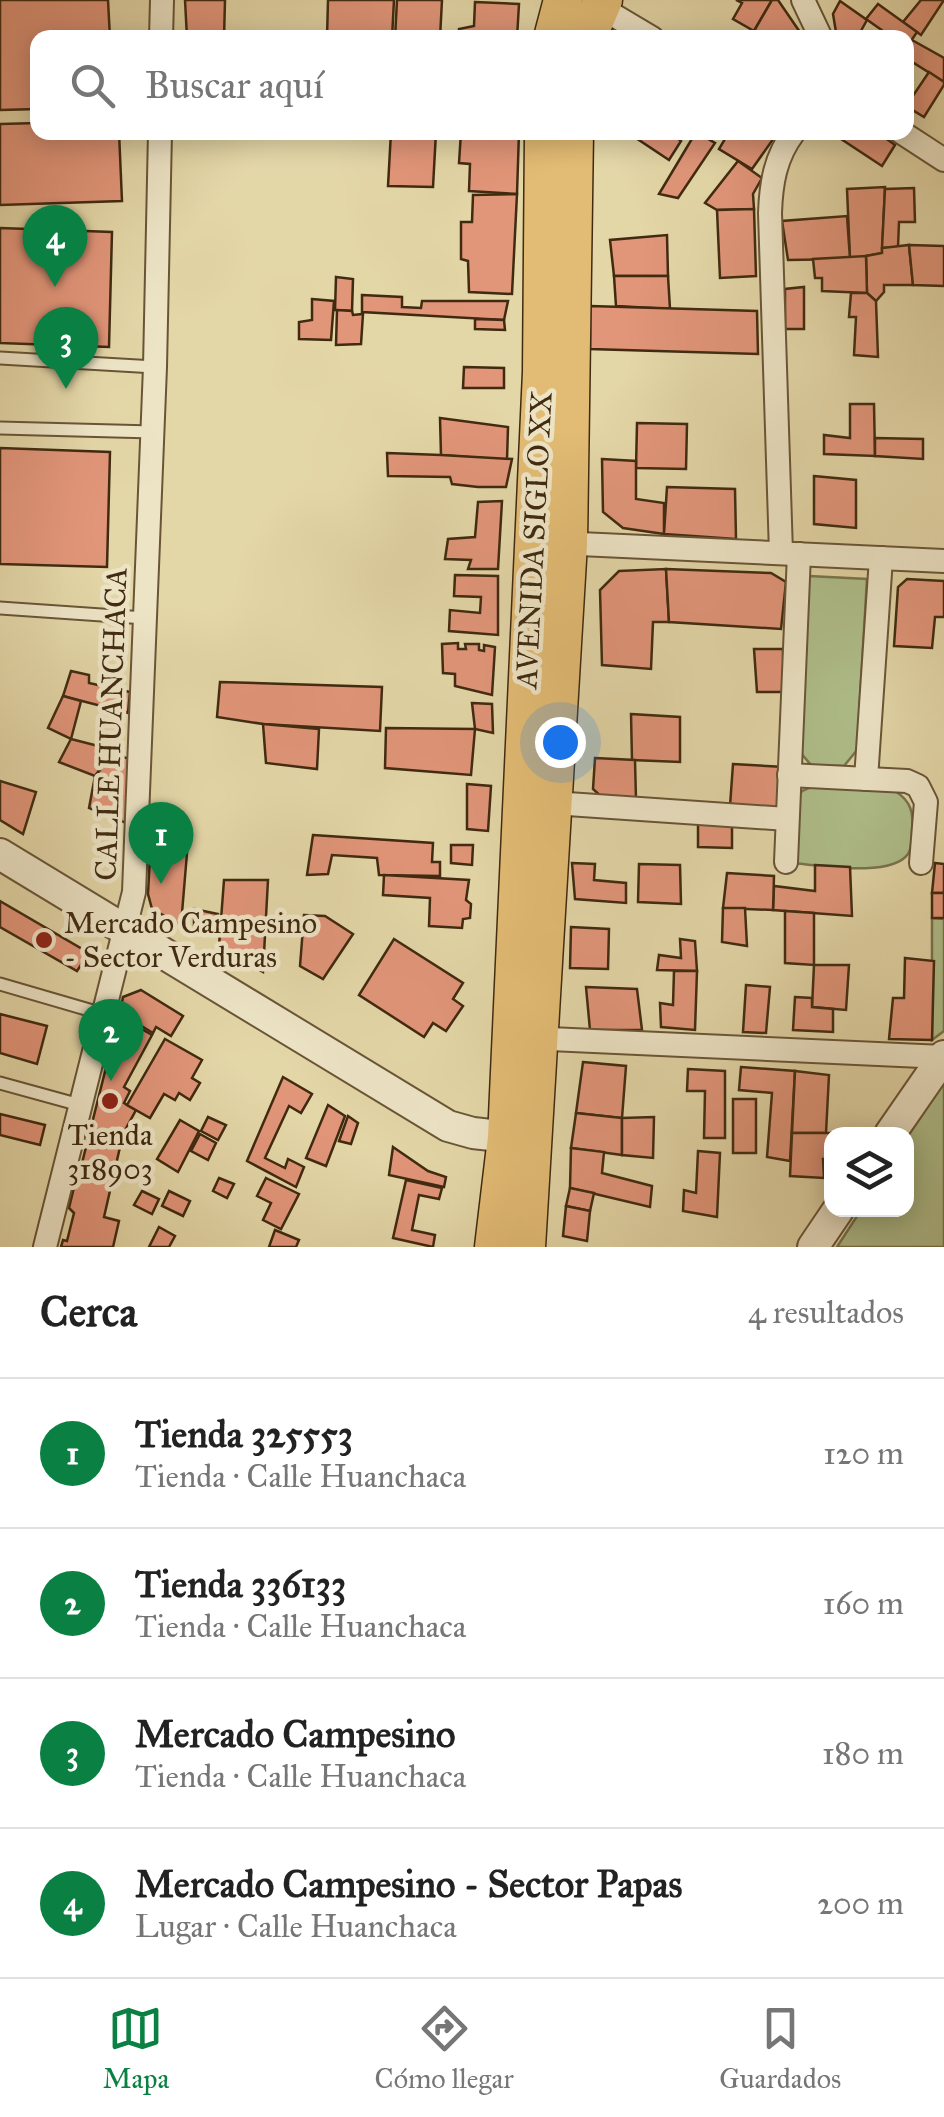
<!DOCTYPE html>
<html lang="es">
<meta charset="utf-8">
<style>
body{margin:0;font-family:"IM FELL Great Primer",serif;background:#f2f2f2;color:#222}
.controls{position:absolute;right:30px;bottom:30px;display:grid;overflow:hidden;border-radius:20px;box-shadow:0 5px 25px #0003}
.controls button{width:90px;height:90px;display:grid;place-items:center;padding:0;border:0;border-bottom:2px solid #e0e0e0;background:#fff;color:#222;font:50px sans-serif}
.you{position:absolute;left:560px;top:742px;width:35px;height:35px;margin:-25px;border:8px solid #fff;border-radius:50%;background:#1a73e8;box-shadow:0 0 0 15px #1a73e833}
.badge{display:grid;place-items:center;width:65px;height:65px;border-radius:50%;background:#0b8043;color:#fff;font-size:32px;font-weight:700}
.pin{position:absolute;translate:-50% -82px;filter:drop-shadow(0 2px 5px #0008)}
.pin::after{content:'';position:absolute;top:52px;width:35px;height:30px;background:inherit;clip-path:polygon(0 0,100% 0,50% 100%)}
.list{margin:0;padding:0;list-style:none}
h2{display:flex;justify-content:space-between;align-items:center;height:130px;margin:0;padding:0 40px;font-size:42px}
h2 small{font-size:32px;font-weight:400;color:#767676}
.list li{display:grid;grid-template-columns:65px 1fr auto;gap:30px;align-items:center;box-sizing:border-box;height:150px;padding:0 40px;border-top:2px solid #e0e0e0}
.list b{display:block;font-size:38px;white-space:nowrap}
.list p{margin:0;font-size:32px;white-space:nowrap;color:#767676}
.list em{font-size:32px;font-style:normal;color:#767676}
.icon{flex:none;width:55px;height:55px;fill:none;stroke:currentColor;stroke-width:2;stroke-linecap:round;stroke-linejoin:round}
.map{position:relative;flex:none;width:944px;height:1247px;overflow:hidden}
.search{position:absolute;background:#fff;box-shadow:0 5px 25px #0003;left:30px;right:30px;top:30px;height:110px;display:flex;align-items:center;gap:25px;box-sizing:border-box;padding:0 35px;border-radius:20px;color:#767676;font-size:38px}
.sheet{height:730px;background:#fff}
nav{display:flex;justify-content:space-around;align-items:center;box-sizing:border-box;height:140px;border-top:2px solid #e0e0e0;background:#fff;font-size:28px;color:#767676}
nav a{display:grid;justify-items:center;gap:5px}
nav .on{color:#0b8043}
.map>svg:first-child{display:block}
.green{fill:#afbf8b;stroke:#78744e;stroke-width:2.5}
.building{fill:#e19579;stroke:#402a10;stroke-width:2.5}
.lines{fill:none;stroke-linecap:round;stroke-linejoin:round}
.service-casing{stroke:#695536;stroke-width:15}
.minor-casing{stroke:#695536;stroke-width:26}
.tertiary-casing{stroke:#695536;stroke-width:34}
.trunk-casing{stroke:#402a10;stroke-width:41}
.service{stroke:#ede4c6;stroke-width:11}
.minor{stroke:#ede4c6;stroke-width:22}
.tertiary{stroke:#ede4c6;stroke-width:30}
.trunk{stroke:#e2bb74;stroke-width:38}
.poi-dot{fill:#8f2418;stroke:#ede4c6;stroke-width:4}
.labels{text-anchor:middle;stroke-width:9;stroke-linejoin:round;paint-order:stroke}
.street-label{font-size:30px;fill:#402a10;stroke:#ede4c6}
.poi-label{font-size:30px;fill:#402a10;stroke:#ede4c6;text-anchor:start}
</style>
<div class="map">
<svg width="944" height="1247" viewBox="0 0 944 1247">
<rect width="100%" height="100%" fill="#e3d6a7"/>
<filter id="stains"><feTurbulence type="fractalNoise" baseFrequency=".002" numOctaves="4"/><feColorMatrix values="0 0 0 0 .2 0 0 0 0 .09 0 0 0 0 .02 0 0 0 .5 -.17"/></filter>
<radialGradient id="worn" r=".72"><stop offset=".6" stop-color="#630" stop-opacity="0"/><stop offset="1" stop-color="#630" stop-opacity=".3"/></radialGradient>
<!-- green -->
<g class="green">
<path d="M809,576l58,3 -10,171 -13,16 -33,-1 -11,-13z"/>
<path d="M811,787l84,4c16,10 19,22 17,40 0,8 0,17 -4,23 -17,24 -89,11 -116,9l5,-64 5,-8z"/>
<path d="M932,918l12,1v112l-12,9z"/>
<path d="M944,1082v165h-107l24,-37h45l1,-73z"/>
</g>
<!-- building -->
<g class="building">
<path d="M0,0h108l2,38h-72v71l-38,1z"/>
<path d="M185,0h40l-1,38h-37z"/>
<path d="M328,0h66l-2,38h-65z"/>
<path d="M397,0h45l-2,38h-45z"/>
<path d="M736,0h36l-18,31 -21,-12 9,-16z"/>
<path d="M772,0h6l26,38h-54z"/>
<path d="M921,0h23l-23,35 -18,-13z"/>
<path d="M840,1l27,19 -10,18h-20l-4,-24z"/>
<path d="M475,2l44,2 -2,34h-58v-9l15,-3z"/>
<path d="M878,4l39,28 -10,15 -1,-9h-13l-27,-19z"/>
<path d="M912,40l32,18v24l-38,-24v-11z"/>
<path d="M929,72l15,10v3l-20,32 -18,-11z"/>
<path d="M38,123v9h81l3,69 -122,4v-81z"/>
<path d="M391,132h45l-3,55 -45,-1z"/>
<path d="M461,132h58l-2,62 -48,-3 1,-27 -11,-1z"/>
<path d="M639,132h30l12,9 -12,19 -33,-22z"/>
<path d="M696,132l19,11 -37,55 -19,-4z"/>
<path d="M729,132h44l3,3 -24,34 -33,-20z"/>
<path d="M836,132h41l18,13 -13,21 -47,-31z"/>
<path d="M738,161l24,17 -9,16 1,15 -37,1 -12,-7z"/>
<path d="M885,187l-3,66 -32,6 -3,-70z"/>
<path d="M914,188l1,34h-16l-1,25 -16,1 3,-59z"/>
<path d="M517,194l-5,100 -43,-2 -1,-31 -7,-2v-37h11l1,-27z"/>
<path d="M754,209l2,67 -36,2 -3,-68z"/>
<path d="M847,216l3,43 -62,1 -6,-39z"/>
<path d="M0,228l112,4 -3,115 -109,-4z"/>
<path d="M667,235l1,41h-54l-4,-36z"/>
<path d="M909,245l4,40h-29v7l-8,9 -9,-8 -1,-37 16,-3v-5z"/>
<path d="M909,245l35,1v40l-31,-1z"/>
<path d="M866,256l1,37 -45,-2v-13h-7l-2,-19z"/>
<path d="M614,276h54l2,33 -54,-3z"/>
<path d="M336,277l17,2 -1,32 -17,-1z"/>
<path d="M804,287v42h-19v-40z"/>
<path d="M851,293h16l9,8 2,56 -24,-2 2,-38h-7z"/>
<path d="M362,295l40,2v10l19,1 1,-7h86l-4,19 -142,-8z"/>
<path d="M312,299l22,2 -3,39 -32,-1v-17l13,-2z"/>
<path d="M590,306l167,5 1,43 -168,-5z"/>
<path d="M337,310l15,1 1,4 10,-1 -2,30 -25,1z"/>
<path d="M475,319l29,1 1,10 -30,-1z"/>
<path d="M464,367l40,1v20h-41z"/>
<path d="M850,404h24l1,52 -51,-2v-19l26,3z"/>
<path d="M440,418l68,9 -1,33 -66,-5z"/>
<path d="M637,423l50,1 -1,45 -50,-1z"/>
<path d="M875,438l48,1v20l-48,-3z"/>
<path d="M0,448l110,4 -3,115 -107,-3z"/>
<path d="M387,453l54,2 71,4 -6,28h-28l-26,-3 -2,-7 -62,-1z"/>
<path d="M602,459l34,2v38l28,4v31l-41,-6 -20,-16z"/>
<path d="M814,476l42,4v48l-42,-4z"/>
<path d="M667,487l68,2 1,50 -72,-5z"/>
<path d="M502,501l-4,68h-30l3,-9 -26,-1 3,-20 27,-2 3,-35z"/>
<path d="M666,569l3,53h-16l-2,47 -49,-4 -2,-75 19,-19z"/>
<path d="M666,569l105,4 15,9 -5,47 -112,-7z"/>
<path d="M455,575l43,1v59l-49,-4 1,-21 30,3 1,-16 -27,-1z"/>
<path d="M907,579l37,2v36h-9l-3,31 -38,-2 4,-59z"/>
<path d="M458,643v6h8l-1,-5h14v6l5,1v-6l11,2 -3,48 -37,-9v-12l-12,-1 -1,-29z"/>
<path d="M754,649h29l1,43h-27z"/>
<path d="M71,671l18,4v8l41,9 -2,21 -65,-17z"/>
<path d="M220,682l162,5 -2,44 -117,-7 -46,-7z"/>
<path d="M63,696l18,5 -10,38 -23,-11z"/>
<path d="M472,703l20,1 1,29 -18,-4z"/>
<path d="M631,714l49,3v45l-48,-2z"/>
<path d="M263,724l56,5 -2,40 -51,-6z"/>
<path d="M386,728l89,1 -4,46 -86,-7z"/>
<path d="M71,739l43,11 -19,26 -36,-14z"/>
<path d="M111,757l18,1 -3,65 -37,-15 6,-32z"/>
<path d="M595,758l40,2 1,40 -30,1 -13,-12z"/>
<path d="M733,764l51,3v33l-9,9 -45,-3z"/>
<path d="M0,781l36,11 -13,42 -23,-14z"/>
<path d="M467,784l24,2 -3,45 -21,-2z"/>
<path d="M698,821l34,1v26l-34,-1z"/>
<path d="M313,835l120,8 -1,19h8v14l-61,-1 -2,-17 -45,-3 -4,19 -21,1z"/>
<path d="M151,838l37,3 -7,84 -29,-16 -4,-15z"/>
<path d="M451,845h22l-1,20 -21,-2z"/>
<path d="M572,863l23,1 -1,16 32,3v20l-51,-4z"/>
<path d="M935,863l9,1v29h-12z"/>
<path d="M639,864l41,1 1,39 -43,-2z"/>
<path d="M815,865l35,2 2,49 -79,-6 1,-24 41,5z"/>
<path d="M727,873l47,3 -1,34 -50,-2z"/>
<path d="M384,875l85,5 -3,20 5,4 -1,14 -7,1 -1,9 -33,-2 1,-28 -47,-3z"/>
<path d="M224,880h44l-5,92 -44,-26z"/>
<rect x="932" y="893" width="12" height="25"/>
<path d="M0,901l89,52 -12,18 -77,-44z"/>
<path d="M723,908h22l2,38 -25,-4z"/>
<path d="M194,909l24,5 -1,18 -23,-3z"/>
<path d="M785,911l29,2v52l-29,-2z"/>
<path d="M304,915l21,1 28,18 -30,45 -23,-13z"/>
<path d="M571,927l38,2 -1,40 -38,-1z"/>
<path d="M394,939l69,44 -10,16 10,7 -17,25 -13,-8 -9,14 -65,-42z"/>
<path d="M680,939l15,2 2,30 -40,-1 2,-15 22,3z"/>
<path d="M905,958l29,3 -2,79 -43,-1 4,-41h11z"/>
<path d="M814,965h35l-3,45 -34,-3z"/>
<path d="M674,971h23l-2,59 -34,-3 -1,-24 13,2z"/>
<path d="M746,985l24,2 -4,46 -23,-1z"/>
<path d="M586,987l51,2 5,41h-52z"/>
<path d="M141,990l42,26 -12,20 -15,-9 -3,6 -33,-20 3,-16z"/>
<path d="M795,997l17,1v9l21,2v23l-40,-2z"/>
<path d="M0,1014l47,12 -10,38 -37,-11z"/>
<path d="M119,1016l33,19 -28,52 6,4 -6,12 12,7 -13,24 -19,83 15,4 -6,26h-52l2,-7 4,1 7,-28 -5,-5 8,-33 7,2 3,-13 -5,-1z"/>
<path d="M165,1039l37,21 -10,18 8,5 -10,17 -11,-7 -4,7 -11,-6 -14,24 -23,-13z"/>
<path d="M583,1062l43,4 -4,52 -46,-5z"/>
<path d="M741,1067l54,4 -5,90 -23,-4 5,-64 -33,-3z"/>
<path d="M688,1069l37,2v67h-21l1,-47h-18z"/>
<path d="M795,1071l34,4 -3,58h-34z"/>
<path d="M283,1077l29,17 -11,19 -12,-7 -24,52 20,10 3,-9 16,8 -8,20 -49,-26z"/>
<rect x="733" y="1099" width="23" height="54"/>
<path d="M328,1105l17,11 -19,50 -20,-8z"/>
<path d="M576,1113l46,5v37l-51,-7z"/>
<path d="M0,1114l45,11 -5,20 -40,-10z"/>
<path d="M348,1116l10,7 -7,21 -12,-3z"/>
<path d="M208,1117l18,8 -8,15 -17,-9z"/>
<path d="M654,1117l-1,41 -31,-3v-37z"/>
<path d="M180,1120l19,11 -21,41 -21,-13z"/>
<path d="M792,1133h66l-26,1v25h-9l1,19 -34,-2z"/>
<path d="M200,1134l16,9 -8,17 -17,-9z"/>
<path d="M393,1147l35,24 18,6 -2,10 -55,-12z"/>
<path d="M571,1148l33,4 -2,21 50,13 -2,21 -80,-19z"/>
<path d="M698,1151l22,2 -3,64 -34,-6 1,-21 12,3z"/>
<path d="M219,1178l15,6 -7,14 -14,-7z"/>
<path d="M266,1178l33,16 -18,35 -18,-9 8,-17 -14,-7z"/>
<path d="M406,1180l36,8 -3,11 -20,-4 -7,35 23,5 -2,12 -40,-9z"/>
<path d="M570,1188l24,5 -4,18 -24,-5z"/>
<path d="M142,1191l17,8 -7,15 -18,-9z"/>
<path d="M169,1191l21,10 -7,15 -21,-10z"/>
<path d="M566,1206l24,5 -3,30 -24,-5z"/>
<path d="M159,1227l16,9 -6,11h-20z"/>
<path d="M275,1230l24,10 -3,7h-27z"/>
</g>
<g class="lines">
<defs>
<g id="service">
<path d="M0,358l155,9"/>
<path d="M0,428l153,4"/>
<path d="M0,608l145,10"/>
<path d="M0,984l103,30"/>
<path d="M0,1083l80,22"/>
</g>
<g id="minor">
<path d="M803,0l18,38"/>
<path d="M600,7l52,31"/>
<path d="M161,38l1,-38"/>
<path d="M901,132l43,28"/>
<path d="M558,543l386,18"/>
<path d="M781,553l-11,-340c1,-29 5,-56 24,-81"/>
<path d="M789,775l118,6 11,5 8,16 -5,61"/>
<path d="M866,779l15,-221"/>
<path d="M553,803l234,16"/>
<path d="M786,862l13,-308"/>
<path d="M528,1038l416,19"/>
<path d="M45,1247l89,-355 21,-525 5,-235"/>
</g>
<g id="tertiary">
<path d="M0,854l448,272 25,7 53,6"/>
<path d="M890,1134l54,-78"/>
<path d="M813,1247l25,-37"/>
</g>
<g id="trunk">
<path d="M553,38l10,-38"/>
<path d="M587,38l16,-38"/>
<path d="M494,1247l13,-109 35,-766 2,-240"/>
<path d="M526,1247l42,-704 6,-411"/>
</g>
</defs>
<!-- service casing -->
<use href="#service" class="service-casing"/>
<!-- minor casing -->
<use href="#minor" class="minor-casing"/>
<!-- tertiary casing -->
<use href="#tertiary" class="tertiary-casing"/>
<!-- trunk casing -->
<use href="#trunk" class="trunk-casing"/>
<!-- service -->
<use href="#service" class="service"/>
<!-- minor -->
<use href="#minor" class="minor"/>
<!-- tertiary -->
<use href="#tertiary" class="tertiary"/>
<!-- trunk -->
<use href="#trunk" class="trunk"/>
</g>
<!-- markers -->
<g class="poi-dot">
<circle cx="44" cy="940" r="10"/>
<circle cx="110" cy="1101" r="10"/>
</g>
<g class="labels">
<!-- street labels -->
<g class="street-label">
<text transform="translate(534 540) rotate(-87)" y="10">AVENIDA SIGLO XX</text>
<text transform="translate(111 724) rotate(-88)" y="10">CALLE HUANCHACA</text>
</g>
<!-- poi labels -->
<g class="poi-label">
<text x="64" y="933">Mercado Campesino<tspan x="64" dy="34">- Sector Verduras</tspan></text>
<text x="110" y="1145" text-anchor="middle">Tienda<tspan x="110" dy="34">318903</tspan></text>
</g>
</g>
<rect width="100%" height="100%" filter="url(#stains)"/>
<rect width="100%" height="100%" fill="url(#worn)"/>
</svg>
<div class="controls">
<button><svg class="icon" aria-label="layers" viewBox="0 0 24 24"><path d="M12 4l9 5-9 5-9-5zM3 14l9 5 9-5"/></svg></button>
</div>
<div class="you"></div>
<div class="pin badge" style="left:161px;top:884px">1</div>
<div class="pin badge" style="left:111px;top:1081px">2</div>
<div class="pin badge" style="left:66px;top:389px">3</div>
<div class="pin badge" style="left:55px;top:287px">4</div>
<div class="search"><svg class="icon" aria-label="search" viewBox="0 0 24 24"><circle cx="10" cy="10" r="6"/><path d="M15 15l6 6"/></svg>Buscar aquí</div>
</div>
<section class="sheet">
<h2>Cerca<small>4 resultados</small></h2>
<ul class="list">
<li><span class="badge">1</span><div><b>Tienda 325553</b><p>Tienda · Calle Huanchaca</p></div><em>120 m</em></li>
<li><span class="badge">2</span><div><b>Tienda 336133</b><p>Tienda · Calle Huanchaca</p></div><em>160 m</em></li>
<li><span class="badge">3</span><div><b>Mercado Campesino</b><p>Tienda · Calle Huanchaca</p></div><em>180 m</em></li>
<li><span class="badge">4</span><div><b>Mercado Campesino - Sector Papas</b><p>Lugar · Calle Huanchaca</p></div><em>200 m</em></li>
</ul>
</section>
<nav>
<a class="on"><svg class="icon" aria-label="map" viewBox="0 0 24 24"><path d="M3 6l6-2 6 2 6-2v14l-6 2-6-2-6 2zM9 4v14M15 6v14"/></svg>Mapa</a>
<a><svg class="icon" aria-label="directions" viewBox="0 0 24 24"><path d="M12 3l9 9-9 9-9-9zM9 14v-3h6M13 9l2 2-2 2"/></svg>Cómo llegar</a>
<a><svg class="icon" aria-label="saved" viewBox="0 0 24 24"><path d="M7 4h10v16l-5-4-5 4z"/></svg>Guardados</a>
</nav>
